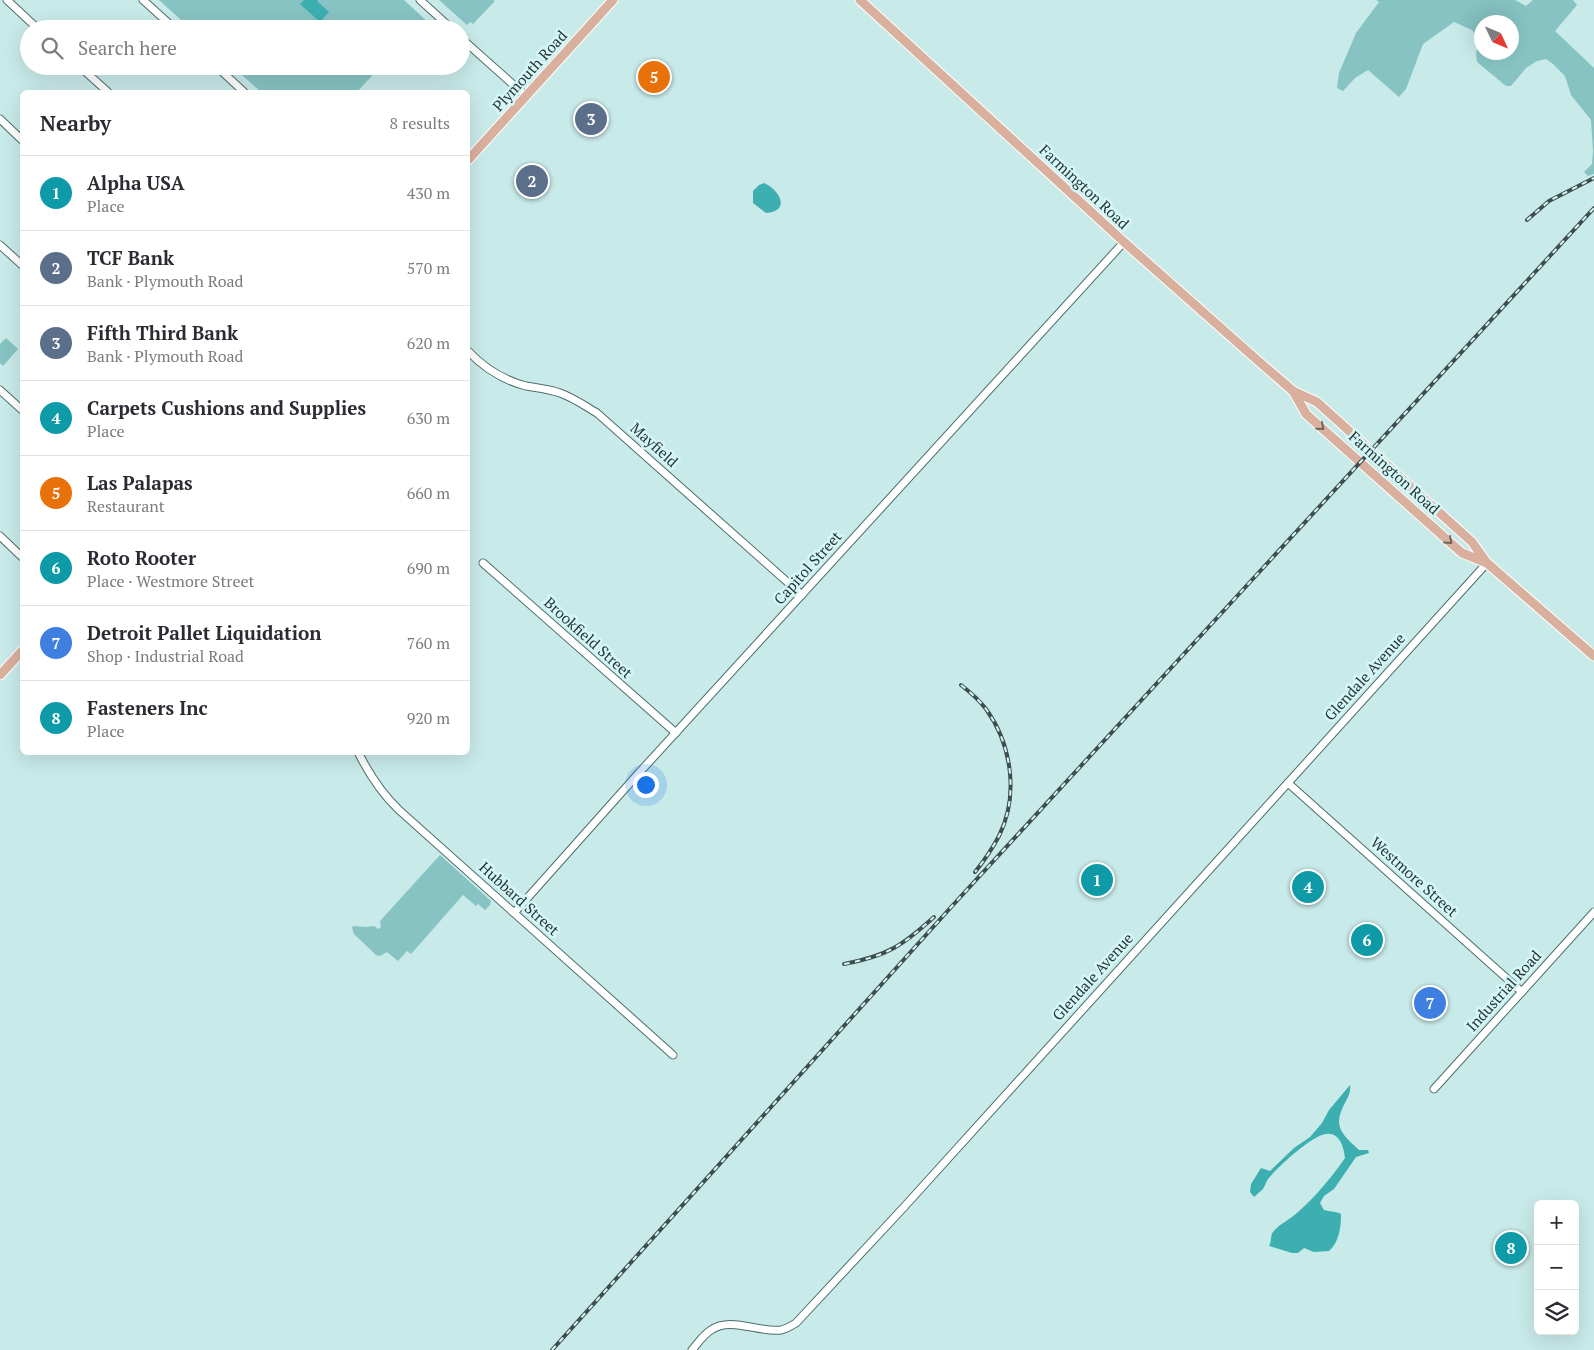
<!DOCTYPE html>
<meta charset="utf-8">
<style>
body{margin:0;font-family:"PT Serif",serif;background:#f7f7f7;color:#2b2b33}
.controls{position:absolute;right:15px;bottom:15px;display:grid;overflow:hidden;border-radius:8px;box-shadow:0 5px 20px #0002}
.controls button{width:45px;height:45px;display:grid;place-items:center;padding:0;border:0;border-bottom:1px solid #e1e1e2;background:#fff;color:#2b2b33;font:25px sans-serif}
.compass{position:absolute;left:1474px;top:15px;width:45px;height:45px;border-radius:50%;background:#fff;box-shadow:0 5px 20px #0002;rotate:134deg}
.you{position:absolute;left:645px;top:784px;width:18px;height:18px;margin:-12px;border:4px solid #fff;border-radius:50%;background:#1a73e8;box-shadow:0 0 0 8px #1a73e833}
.badge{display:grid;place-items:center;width:32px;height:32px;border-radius:50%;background:#b45309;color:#fff;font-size:16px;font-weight:700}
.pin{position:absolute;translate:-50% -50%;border:2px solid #fff;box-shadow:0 1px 5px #0006}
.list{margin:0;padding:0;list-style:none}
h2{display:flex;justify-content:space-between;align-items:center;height:65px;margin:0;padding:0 20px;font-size:21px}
h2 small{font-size:16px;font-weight:400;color:#7c7c81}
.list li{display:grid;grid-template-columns:32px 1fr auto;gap:15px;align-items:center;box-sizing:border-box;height:75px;padding:0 20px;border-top:1px solid #e1e1e2}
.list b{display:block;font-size:19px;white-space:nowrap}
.list p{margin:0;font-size:16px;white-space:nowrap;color:#7c7c81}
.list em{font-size:16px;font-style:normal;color:#7c7c81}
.icon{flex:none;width:28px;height:28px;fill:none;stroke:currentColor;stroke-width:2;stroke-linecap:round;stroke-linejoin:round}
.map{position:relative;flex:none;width:1594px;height:1350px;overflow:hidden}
.search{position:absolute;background:#fff;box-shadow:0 5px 20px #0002;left:20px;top:20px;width:450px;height:55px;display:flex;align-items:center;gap:12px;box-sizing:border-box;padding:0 18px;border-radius:28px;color:#7c7c81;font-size:19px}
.panel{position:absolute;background:#fff;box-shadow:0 5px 20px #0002;left:20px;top:90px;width:450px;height:665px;border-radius:8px}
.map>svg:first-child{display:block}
.green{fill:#87c3c3;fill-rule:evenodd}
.water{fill:#3dafb0}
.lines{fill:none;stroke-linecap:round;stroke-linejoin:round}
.minor-casing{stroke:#4f6d6d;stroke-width:9}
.major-casing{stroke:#fff;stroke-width:11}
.minor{stroke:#fff;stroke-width:7}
.major{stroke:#d9af9d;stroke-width:9}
.rail-casing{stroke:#3e4e4e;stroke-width:4}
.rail{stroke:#d5f7f7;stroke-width:2;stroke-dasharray:5.5;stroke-linecap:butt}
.oneway{stroke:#6f665f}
.labels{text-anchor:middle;stroke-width:5;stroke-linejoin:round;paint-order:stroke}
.street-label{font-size:15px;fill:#283535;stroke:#d5f7f7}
</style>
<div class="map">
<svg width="1594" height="1350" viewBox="0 0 1594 1350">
<rect width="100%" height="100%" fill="#c8eae9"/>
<!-- green -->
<g class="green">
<path d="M159,0h245l25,23 -5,6 -5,-4 -4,4h-224z"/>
<path d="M439,0h54l2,1 -22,23 -3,-2 -3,3z"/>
<path d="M1376,0h139l11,6 7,-6h40l4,5 -22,26 39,37v106l-6,2 -4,-4 8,-8 1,-13 -2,-31 -20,-25 -6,-19 -12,-12 -7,-5 -9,2 -11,7 -15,18h-5l-29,-24 -1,-8 3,-15 -7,-9 -18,-8 -31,22 -17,45 -7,8 -31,-27 -13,8 -12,13 -6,-3 2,-15 17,-40 23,-31zM1482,22h30v30h-30z"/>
<path d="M232,66h149l-24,26h-96z"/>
<path d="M6,338l12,11 -15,17 -3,-3v-19z"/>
<path d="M440,855l51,46 -1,4 -5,5 -7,-6 -2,2 -13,-11 -52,59 -4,-3 -9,10 -11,-9 -7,4 -4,-1 -22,-21 -2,-6 1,-2 13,1 8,-1 4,3 3,-2 -1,-6z"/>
</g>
<!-- water -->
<g class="water">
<path d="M304,0h14l-1,1 12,11 -9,10 -20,-18z"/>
<path d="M764,183c16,7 27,28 2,30l-13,-10v-12l6,-6z"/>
<path d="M1350,1085c1,7 -2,12 -5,18 -13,24 -3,31 14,47h9l1,3 -13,4 -22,32 -10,7 -4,7 4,7c6,2 12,1 17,4 0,14 -2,28 -12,37l-15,1 -10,-4 -6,5h-6l-23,-7c3,-5 1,-10 4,-14 6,-8 18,-13 25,-20 18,-16 33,-34 47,-54 -1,-10 -5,-26 -19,-24 -14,1 -48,33 -58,45 -2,3 -3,7 -5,10 -3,3 -6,5 -9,8l-4,-5 1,-8 10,-16 9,3 24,-23 16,-11 12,-14 7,-13z"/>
</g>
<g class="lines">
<defs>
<g id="minor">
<path d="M7,0l31,29"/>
<path d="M143,0l32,29"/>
<path d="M420,0l32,29"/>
<path d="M461,38l65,58"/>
<path d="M79,66l29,26"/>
<path d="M216,66l28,26"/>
<path d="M0,119l22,21"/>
<path d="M0,245l22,20"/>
<path d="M468,351c16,17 35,29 58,35 12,2 23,3 34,7 14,5 25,13 37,20l205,182"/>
<path d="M0,390l22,20"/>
<path d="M0,536l22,21"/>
<path d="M483,563l193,170"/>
<path d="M358,752c11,22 23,41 41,58l274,245"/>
<path d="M1288,783l234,209"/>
<path d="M514,913l124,-139 486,-532"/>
<path d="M1434,1089l160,-177"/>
<path d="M692,1350c6,-7 11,-15 19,-20 19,-14 48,3 70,0 5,-1 10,-4 15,-7l109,-117 582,-643"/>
</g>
<g id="major">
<path d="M860,0l264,242 132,117 37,32 24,11 155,140 15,21 107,93"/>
<path d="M468,160l145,-160"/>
<path d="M1293,391l13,23 156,139 25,10"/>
<path d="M0,675l22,-24"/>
</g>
</defs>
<!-- minor casing -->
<use href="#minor" class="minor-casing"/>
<!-- major casing -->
<use href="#major" class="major-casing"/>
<!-- minor -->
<use href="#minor" class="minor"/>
<!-- major -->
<use href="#major" class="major"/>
<defs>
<g id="rail">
<path d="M1527,220l22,-19 45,-23"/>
<path d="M961,685c9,7 18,15 25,24 26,36 33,87 13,127 -7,13 -15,25 -24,36"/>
<path d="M844,964c43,-8 58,-18 90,-47"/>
<path d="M552,1350l401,-445 641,-697"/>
</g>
</defs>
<!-- rail casing -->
<use href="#rail" class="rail-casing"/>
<!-- rail -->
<use href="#rail" class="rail"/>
</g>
<!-- one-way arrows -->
<defs><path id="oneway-chevron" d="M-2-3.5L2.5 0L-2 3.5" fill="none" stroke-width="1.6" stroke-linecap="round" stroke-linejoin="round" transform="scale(1.25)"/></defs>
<g class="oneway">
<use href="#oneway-chevron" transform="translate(1321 427) rotate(41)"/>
<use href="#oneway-chevron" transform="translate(1449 541) rotate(42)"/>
</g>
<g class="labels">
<!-- street labels -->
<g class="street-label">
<text transform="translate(530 71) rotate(-48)" y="5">Plymouth Road</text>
<text transform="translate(1084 187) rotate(43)" y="5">Farmington Road</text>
<text transform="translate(654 445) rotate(42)" y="5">Mayfield</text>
<text transform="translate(1394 473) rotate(42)" y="5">Farmington Road</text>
<text transform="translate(808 568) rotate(-48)" y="5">Capitol Street</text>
<text transform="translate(588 638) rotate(42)" y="5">Brookfield Street</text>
<text transform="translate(1365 677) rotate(-48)" y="5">Glendale Avenue</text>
<text transform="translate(1414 877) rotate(42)" y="5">Westmore Street</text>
<text transform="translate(519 899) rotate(42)" y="5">Hubbard Street</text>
<text transform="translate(1093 977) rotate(-48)" y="5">Glendale Avenue</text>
<text transform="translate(1504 991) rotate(-48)" y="5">Industrial Road</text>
</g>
</g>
</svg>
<div class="controls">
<button>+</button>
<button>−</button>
<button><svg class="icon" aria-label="layers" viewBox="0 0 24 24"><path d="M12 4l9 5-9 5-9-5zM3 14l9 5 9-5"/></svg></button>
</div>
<svg class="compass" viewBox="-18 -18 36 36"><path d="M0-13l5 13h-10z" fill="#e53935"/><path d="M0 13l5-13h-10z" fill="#7c7c81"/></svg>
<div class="you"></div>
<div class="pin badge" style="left:1097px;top:880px;background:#0f9aa8">1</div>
<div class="pin badge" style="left:532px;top:181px;background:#5c6f8a">2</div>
<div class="pin badge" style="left:591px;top:119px;background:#5c6f8a">3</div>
<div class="pin badge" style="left:1308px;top:887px;background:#0f9aa8">4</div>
<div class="pin badge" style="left:654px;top:77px;background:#e8710a">5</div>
<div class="pin badge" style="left:1367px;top:940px;background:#0f9aa8">6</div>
<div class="pin badge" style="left:1430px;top:1003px;background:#3f7fe0">7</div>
<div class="pin badge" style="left:1511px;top:1248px;background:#0f9aa8">8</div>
<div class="search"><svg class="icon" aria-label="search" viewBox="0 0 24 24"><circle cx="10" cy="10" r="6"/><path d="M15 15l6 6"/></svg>Search here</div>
<section class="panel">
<h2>Nearby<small>8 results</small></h2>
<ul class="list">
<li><span class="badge" style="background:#0f9aa8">1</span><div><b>Alpha USA</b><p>Place</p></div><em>430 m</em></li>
<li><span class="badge" style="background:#5c6f8a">2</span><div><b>TCF Bank</b><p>Bank · Plymouth Road</p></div><em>570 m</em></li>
<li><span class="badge" style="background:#5c6f8a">3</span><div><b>Fifth Third Bank</b><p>Bank · Plymouth Road</p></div><em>620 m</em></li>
<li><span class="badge" style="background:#0f9aa8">4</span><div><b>Carpets Cushions and Supplies</b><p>Place</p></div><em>630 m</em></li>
<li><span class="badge" style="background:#e8710a">5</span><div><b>Las Palapas</b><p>Restaurant</p></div><em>660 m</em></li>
<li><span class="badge" style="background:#0f9aa8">6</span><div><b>Roto Rooter</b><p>Place · Westmore Street</p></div><em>690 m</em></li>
<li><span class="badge" style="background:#3f7fe0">7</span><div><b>Detroit Pallet Liquidation</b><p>Shop · Industrial Road</p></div><em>760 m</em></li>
<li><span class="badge" style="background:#0f9aa8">8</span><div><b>Fasteners Inc</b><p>Place</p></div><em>920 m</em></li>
</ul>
</section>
</div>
